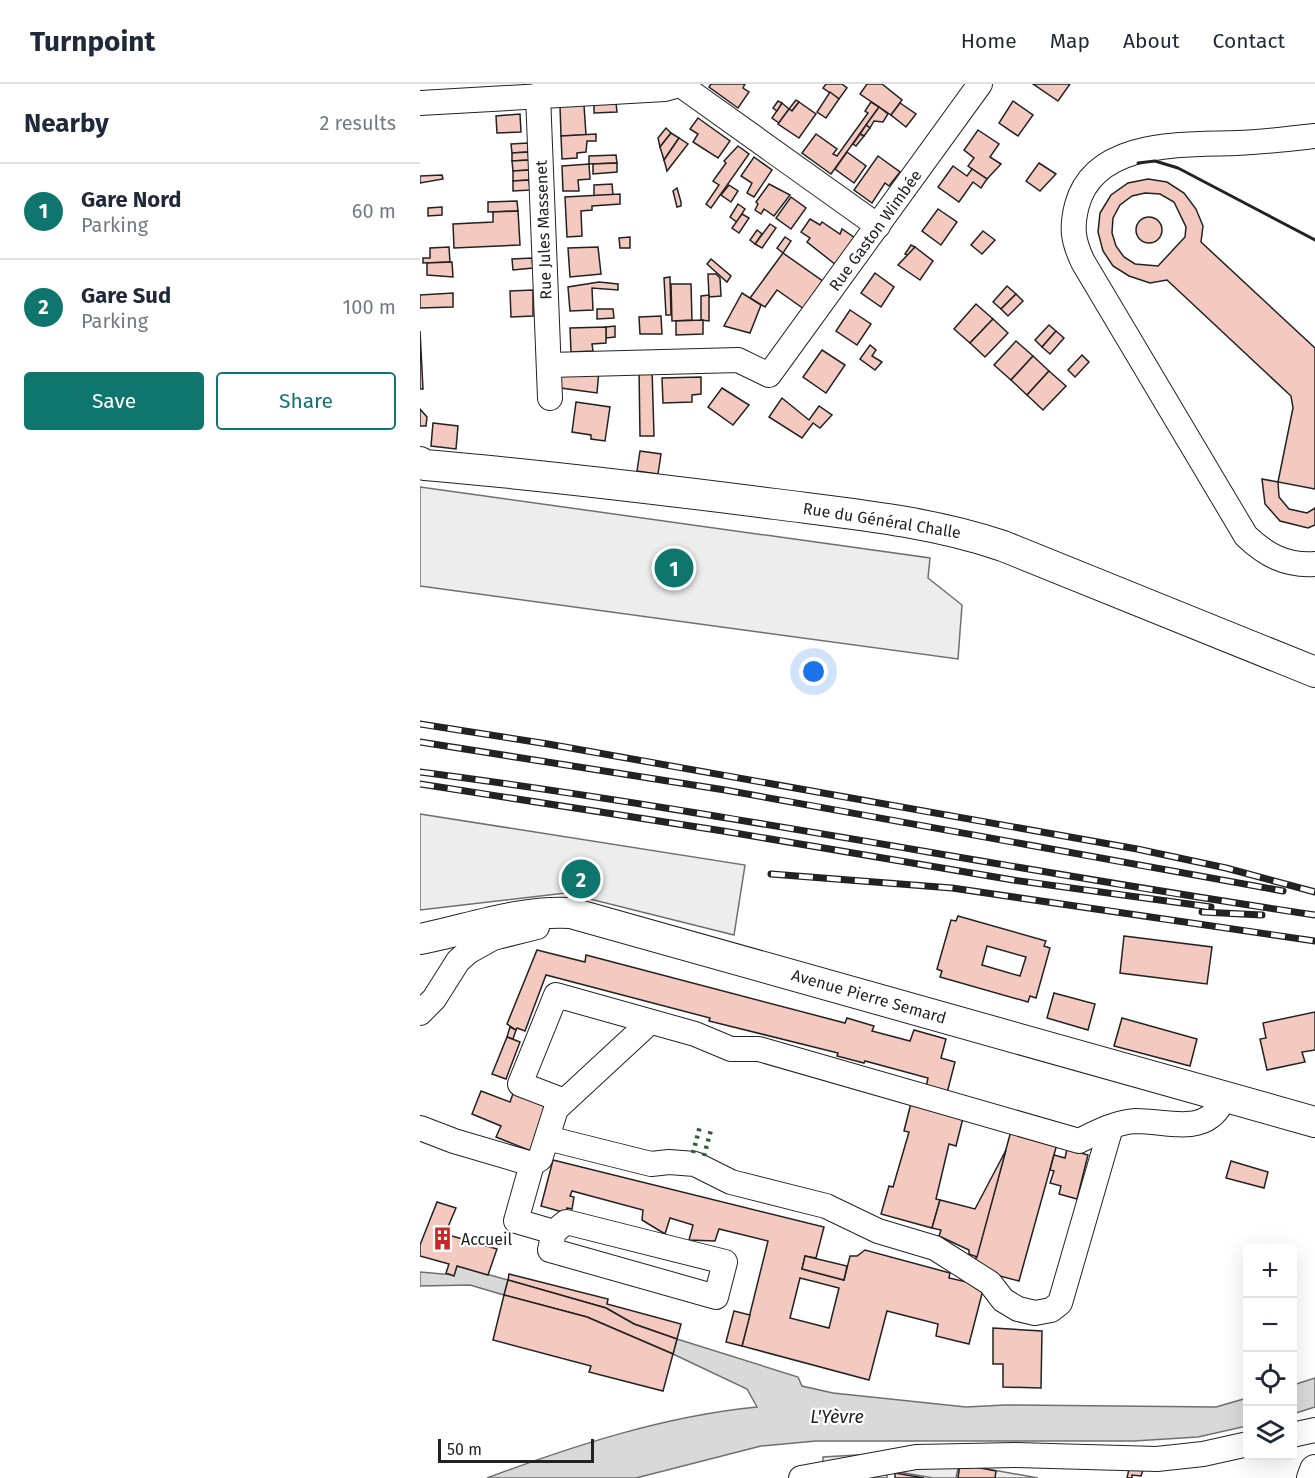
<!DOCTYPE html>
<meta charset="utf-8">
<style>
body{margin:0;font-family:"Fira Sans",sans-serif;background:#f2f2f3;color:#1f2937}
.controls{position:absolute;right:18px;bottom:18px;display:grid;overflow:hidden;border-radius:6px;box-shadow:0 6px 24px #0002}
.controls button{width:54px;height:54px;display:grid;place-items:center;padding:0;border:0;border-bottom:2px solid #e0e1e3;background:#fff;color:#1f2937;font:30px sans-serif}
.scale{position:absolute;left:18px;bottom:15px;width:156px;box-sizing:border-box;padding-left:6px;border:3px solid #222;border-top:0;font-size:16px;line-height:21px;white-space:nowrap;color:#222;-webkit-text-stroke:4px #fff;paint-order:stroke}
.you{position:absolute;left:394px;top:588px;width:21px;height:21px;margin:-15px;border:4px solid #fff;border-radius:50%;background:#1a73e8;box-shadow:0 0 0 9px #1a73e833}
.badge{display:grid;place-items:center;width:39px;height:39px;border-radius:50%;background:#0f766e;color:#fff;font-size:20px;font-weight:700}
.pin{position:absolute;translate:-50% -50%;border:3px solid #fff;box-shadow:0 2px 6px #0006}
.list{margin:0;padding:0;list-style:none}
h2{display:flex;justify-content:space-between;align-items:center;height:78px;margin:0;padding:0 24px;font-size:26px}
h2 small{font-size:20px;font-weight:400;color:#747a83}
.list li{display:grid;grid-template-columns:39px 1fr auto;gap:18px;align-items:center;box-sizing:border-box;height:96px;padding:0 24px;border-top:2px solid #e0e1e3}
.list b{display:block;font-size:22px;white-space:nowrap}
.list p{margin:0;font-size:20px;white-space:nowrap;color:#747a83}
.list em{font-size:20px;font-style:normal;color:#747a83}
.actions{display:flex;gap:12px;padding:18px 24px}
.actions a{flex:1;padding:14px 0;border:2px solid #0f766e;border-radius:6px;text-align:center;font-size:21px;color:#0f766e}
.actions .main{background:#0f766e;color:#fff}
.icon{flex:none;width:33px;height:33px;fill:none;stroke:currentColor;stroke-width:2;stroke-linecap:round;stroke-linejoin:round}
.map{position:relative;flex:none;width:895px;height:1394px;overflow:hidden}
header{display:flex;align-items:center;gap:36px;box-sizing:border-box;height:84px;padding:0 30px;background:#fff;border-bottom:2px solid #e0e1e3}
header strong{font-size:28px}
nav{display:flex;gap:33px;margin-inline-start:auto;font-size:21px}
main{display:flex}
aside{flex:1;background:#fff}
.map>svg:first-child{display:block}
.green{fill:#eee;stroke:#6f6f6f;stroke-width:1.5}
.parking{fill:#ededed;stroke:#6f6f6f;stroke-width:1.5}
.water{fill:#d9d9d9;stroke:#6f6f6f;stroke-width:1.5}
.building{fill:#f3c9c0;stroke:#222;stroke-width:1.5;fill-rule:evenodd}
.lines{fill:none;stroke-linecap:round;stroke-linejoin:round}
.minor-casing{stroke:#222;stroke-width:26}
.major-casing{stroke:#222;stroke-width:32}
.minor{stroke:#fff;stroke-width:24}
.major{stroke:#fff;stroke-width:30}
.rail-casing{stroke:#222;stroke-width:7}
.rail{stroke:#fff;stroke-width:4.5;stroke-dasharray:14;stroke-linecap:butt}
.hedge{stroke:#2f5e38;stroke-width:4.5;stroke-dasharray:3 4.5;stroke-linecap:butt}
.wall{stroke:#222;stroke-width:3}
.labels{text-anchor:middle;stroke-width:4.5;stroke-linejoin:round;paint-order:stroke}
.street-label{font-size:16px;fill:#222;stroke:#fff}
.poi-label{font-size:16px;fill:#222;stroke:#fff;text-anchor:start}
.water-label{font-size:18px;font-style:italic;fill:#222;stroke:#fff}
</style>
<header>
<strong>Turnpoint</strong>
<nav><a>Home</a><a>Map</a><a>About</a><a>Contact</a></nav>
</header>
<main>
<aside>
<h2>Nearby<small>2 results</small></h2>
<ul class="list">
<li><span class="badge">1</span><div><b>Gare Nord</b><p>Parking</p></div><em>60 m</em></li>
<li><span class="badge">2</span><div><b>Gare Sud</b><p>Parking</p></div><em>100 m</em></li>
</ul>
<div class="actions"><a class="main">Save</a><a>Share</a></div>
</aside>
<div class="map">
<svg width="895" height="1394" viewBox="0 0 895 1394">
<rect width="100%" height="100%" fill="#fff"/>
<!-- green -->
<path class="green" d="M540,1380l78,14h-80z"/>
<!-- parking -->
<g class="parking">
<path d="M0,403l510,71 -2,20 34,27 -4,54 -538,-73z"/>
<path d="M0,730l325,51 -11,70 -168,-42 -146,17z"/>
<path d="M542,1365l-6,29h-23l-46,-8v8h-64v-21z"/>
</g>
<!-- water -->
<g class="water">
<path d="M37,1182l51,14 -4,15 -34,-10 -50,1v-14l34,3z"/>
<path d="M257,1255l121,38 4,9 31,7 133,14 39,-2 211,2 31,-9v28l-49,11 -64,4h-318l-55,5 -125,32h-149c86,-32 177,-62 270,-71l-10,-18 -74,-35z"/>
<path d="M895,1294v29l-22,7v-29z"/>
</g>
<!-- building -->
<g class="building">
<path d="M291,0h34l-2,4 6,4 -11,16 -29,-21z"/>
<path d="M406,0h16l5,4 -8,11 -16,-11z"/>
<path d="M447,0h15l20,16 -11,15 -31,-21z"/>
<path d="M613,0h37l-12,17z"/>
<path d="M410,8l9,7 -13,19 -9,-6z"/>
<path d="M376,16l3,2 -7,9 -3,-2 -10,14 -7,-5 10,-15 7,6z"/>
<path d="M358,17l4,2 -5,8 -4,-3z"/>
<path d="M593,17l20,14 -15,21 -19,-13z"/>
<path d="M379,18l17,12 -17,24 -21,-14 11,-15 3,2z"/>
<path d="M451,18l8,5 -48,67 -29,-21 14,-19 21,15 -4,5 4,2 31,-43 -3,-2z"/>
<path d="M196,19l1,9 -23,1v-9z"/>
<path d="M480,19l16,11 -10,13 -15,-12z"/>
<path d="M164,21l2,30 -25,1 -1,-30z"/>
<path d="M459,23l9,7 -5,8 -9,-1 -4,7 -4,-3z"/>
<path d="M100,30l1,18 -24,1 -1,-17z"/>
<path d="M278,34l32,23 -12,17 -25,-16 5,-8 -8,-5z"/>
<path d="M446,41l4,3 -6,8 -4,-2z"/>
<path d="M246,44l5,5 -11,14 -2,-9z"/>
<path d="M558,46l21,14 -9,13 11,7 -14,15 -19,-13 6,-8 -10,-8z"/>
<path d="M251,49l8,5 -15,22 -4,-13z"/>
<path d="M176,50v7h-9l-1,11 -9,1v5l-15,1 -1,-23z"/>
<path d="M440,50l4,2 -8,10 -3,-2z"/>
<path d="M259,54l9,6 -21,27 -3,-11z"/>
<path d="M108,59v9l-16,1 -1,-9z"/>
<path d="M318,62l11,8 -38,54 -5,-4 13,-19 -6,-4 13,-18 -2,-2z"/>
<path d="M108,68l1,8 -17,1v-8z"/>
<path d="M427,68l19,14 -12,17 -19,-14z"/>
<path d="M196,71l1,8 -28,1v-8z"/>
<path d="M458,72l22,16 -11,14 -4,-3 -13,20 -18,-13z"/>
<path d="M334,73l18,13 -18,27 -7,-4 5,-10 -11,-7z"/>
<path d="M109,76v10l-16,1 -1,-10z"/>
<path d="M197,79v9l-24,2v-10z"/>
<path d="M619,79l17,11 -16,17 -14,-10z"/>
<path d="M169,80l1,15 -12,1 1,11h-16l-1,-25z"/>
<path d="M533,82l14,10 5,-7 15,10 -6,9 -8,-6 -14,20 -21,-15z"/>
<path d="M109,86v10l-16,1v-10z"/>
<path d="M22,91l1,4 -23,4v-7z"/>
<path d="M728,95l19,3 17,11 12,16 7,17 -2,16 114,106v141l-37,-7 15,-74 -2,-12 -124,-116 -17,3 -21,-7 -16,-10 -10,-15 -5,-19 2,-19 11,-18 17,-12zM725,109l15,1 14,8 12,25 -1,10 -27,29 -23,-2 -11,-7 -8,-11 -4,-13 1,-15 7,-13 12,-9z"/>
<path d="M109,96l1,10 -17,1v-10z"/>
<path d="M192,100l1,11 -19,1v-11z"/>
<path d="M349,100l21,11 -16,21 -10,-7 -3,5 -6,-4 3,-6 -2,-2z"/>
<path d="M309,101l9,6 -7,11 -10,-7z"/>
<path d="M257,104l4,14v4l-4,1 -4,-16z"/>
<path d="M200,110v10l-28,2v4l-11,1 1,25 -15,1 -2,-40z"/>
<path d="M371,113l15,11 -15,21 -15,-11z"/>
<path d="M97,117l1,10 -30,1v-10z"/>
<path d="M318,120l7,5 -8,13 -7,-5z"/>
<path d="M22,123v8l-14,1v-8z"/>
<path d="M518,125l19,13 -16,23 -19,-14z"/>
<path d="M98,127l2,34 -66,3 -1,-24 40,-2v-10z"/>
<path d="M322,130l7,4 -10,15 -7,-5z"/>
<circle cx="729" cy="146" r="13"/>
<path d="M390,135l10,6 2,-3 18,12 2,-5 13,9 -19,27 -29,-23 3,-4 -9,-6z"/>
<path d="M350,140l6,4 -14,20 -7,-4z"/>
<path d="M337,146l5,4 -7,10 -5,-4z"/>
<path d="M563,147l12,9 -13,14 -11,-9z"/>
<path d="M210,153v11h-10l-1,-10z"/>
<path d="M365,153l6,4 -8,12 -6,-5z"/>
<path d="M491,161l4,2 -6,9 -4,-2z"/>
<path d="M29,163l1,15 -27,1v-5h7v-10z"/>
<path d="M178,163l3,27 -31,3 -2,-29z"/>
<path d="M495,163l18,14 -13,19 -22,-15z"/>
<path d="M363,169l41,29 -20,27 -27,-19 -12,17 -15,-9z"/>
<path d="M112,174l1,10 -20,2 -1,-11z"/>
<path d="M291,175l20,17 -4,6 -20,-18z"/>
<path d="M32,178l1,15 -26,-2v-12z"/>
<path d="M455,189l19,14 -13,20 -20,-14z"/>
<path d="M288,190h8l4,4 1,18 -12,1z"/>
<path d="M250,193l1,38h-5l-2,-37z"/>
<path d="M179,198l19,2v6l-26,-2 1,22 -23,1 -2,-24z"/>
<path d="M251,200h20l1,36 -20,1z"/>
<path d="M587,202l9,8 -15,15 -8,-7z"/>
<path d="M113,206v26l-22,1 -1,-26z"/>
<path d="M33,209v14l-33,1v-13z"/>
<path d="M322,209l19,12 -11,28 -26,-7z"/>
<path d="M596,210l7,7 -15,15 -7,-7z"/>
<path d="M289,211v26l-8,-1v-24z"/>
<path d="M556,220l17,15 -23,24 -16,-14z"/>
<path d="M177,225h16l1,9 -17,1z"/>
<path d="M430,226l21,14 -14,21 -21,-14z"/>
<path d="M241,232l1,18h-22l-1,-17z"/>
<path d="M573,235l15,14 -23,24 -15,-14z"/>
<path d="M283,236v14l-27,1v-14z"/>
<path d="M629,241l7,6 -14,16 -7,-7z"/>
<path d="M195,242v11l-9,1v-11z"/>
<path d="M186,243v16l-14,1 1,7 -22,1 -1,-24z"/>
<path d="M0,247l3,58h-3z"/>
<path d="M636,247l8,7 -14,16 -8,-7z"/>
<path d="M596,257l17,15 -22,24 -17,-15z"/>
<path d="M450,261l6,5 -4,6 10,6 -7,8 -15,-11z"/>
<path d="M402,266l23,15 -19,28 -23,-16z"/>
<path d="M662,271l7,7 -14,15 -7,-7z"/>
<path d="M613,272l16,15 -22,24 -16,-15z"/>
<path d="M232,284l2,68h-14l-1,-67z"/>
<path d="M179,286l-2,23 -36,-5v-17z"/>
<path d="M629,287l17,15 -23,24 -16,-15z"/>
<path d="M281,293v17l-9,1v7l-29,1 -1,-25z"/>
<path d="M302,304l27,17 -16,20 -25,-18z"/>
<path d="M362,314l27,22 10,-14 13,9 -12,13 -7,-5 -11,15 -33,-21z"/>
<path d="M156,318l34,5 -5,34 -14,-2v-4l-19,-3z"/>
<path d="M0,325l7,8 -1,9h-6z"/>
<path d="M13,339l25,3 -2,23 -25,-3z"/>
<path d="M220,367l21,3 -3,20 -21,-3z"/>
<path d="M842,395l16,3 1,15 10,12 18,4 8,-5v17l-7,3 -28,-7 -15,-17z"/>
<path d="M538,832l88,25 -2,5 6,2 -14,50 -6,-2 -2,6 -88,-25 2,-6 -5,-2 14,-49 5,1zM567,862l39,11 -6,19 -38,-11z"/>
<path d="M704,852l88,11 -5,37 -87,-11z"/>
<path d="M117,866l48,12 1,-7 259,68 2,-5 27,8 -2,5 38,10 4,-11 32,9 -5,19 14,4 -8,31 -21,-6 2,-9 -63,-17 -1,2 -27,-7 1,-3 -129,-32 1,-3 -164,-43 -21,56 -8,-3 -1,2 -9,-6z"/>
<path d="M634,909l41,11 -7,26 -41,-12z"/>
<path d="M895,928v38l-13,2 3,10 -38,8 -7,-31 6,-1 -3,-15z"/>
<path d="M702,934l75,21 -7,27 -76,-20z"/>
<path d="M90,943l6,3 -3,9 -6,-2z"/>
<path d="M87,953l13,5 -14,37 -14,-5z"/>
<path d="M61,1007l29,11 4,-11 34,14 -17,46 -35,-14 5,-11 -29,-12z"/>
<path d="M491,1019l52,15 -7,28 -7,-2 -13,55 4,1 -8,28 -51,-14 8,-28 4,1 16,-55 -5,-1z"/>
<path d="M591,1047l46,13 -38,137 -46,-12z"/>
<path d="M647,1065l21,6 -11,44 -18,-5 2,-8 -11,-3 4,-12 -4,-1 4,-15 11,3z"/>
<path d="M586,1066l-29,107 -8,-3v-4l-30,-14 2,-6 -9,-2 8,-28 35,9z"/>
<path d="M133,1076l271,67 -8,31 -11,-2 -3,13 42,11 6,-24h7l8,-6 85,23 -1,5 35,8 -15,58 -33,-8 2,-12 -51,-13 -18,69 -127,-34 26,-105 -49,-12 -4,12 -26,-1 4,-15 -23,-7 -5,16 -23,-14 1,-10 -71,-19 -2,5 4,1 -2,12 -5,-1 -1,5 -25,-7zM380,1194l39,10 -10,40 -39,-10z"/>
<path d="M811,1077l37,11 -4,16 -38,-10z"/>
<path d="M17,1118l19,6 -11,26 52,15 -9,26 -31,-9 -3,10 -8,-3 3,-9 -29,-8v-11z"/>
<path d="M385,1172l42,10 -3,14 -42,-11z"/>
<path d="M89,1190l99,25 -1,5 74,20 -4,15 -43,-15 -28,-16 -98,-28z"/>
<path d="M88,1196l98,28 28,16 43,15 -4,15 -86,-37 -83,-22z"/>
<path d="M84,1211l83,22 86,37 -10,37 -74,-19 2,-6 -98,-26z"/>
<path d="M314,1227l16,4 -8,31 -16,-4z"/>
<path d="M573,1244l49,3 -1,57 -38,-1v-23h-10z"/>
<path d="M540,1380l36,7 -1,7h-37z"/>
<path d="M709,1385l14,1 -2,6 -9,-1v3h-5z"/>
<path d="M475,1389l29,5h-29z"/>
</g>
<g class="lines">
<defs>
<g id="minor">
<path d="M262,2l196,140"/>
<path d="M118,11l12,303"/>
<path d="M0,19l245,-14 18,-5"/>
<path d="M895,52c-26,3 -52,6 -78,7 -53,2 -142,-4 -160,62 -6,23 -4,36 6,57l163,274c20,19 40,30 69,28"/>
<path d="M129,281l189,-5 31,15 211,-291"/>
<path d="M0,929l14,-14 24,-38 10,-9 25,-14 44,-11"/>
<path d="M139,1015l-39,-15 36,-89 139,39 36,15h28l320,92c18,-9 37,-19 57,-20 35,0 72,17 89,-25"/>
<path d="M0,1044l34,13 78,23 8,-5 16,-50 94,-87"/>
<path d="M127,1054l104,26 18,-2 26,2 36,18 95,24 52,25 57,17 55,35 13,17 15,9 17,4 16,-3 9,-7 51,-176"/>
<path d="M112,1080l-16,57 38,11 12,-10 159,40 -9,35 -166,-47 4,-18"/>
<path d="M872,1351l23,-5"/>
<path d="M381,1394l115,-21 99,-2 142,4 46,-5 45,-10"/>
</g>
<g id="major">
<path d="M0,378l5,3c117,10 233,24 350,39 77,10 154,17 228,42l312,126"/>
<path d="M0,855c50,-10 100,-29 151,-26l744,209"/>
<path d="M892,1394l3,-8"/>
</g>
</defs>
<!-- minor casing -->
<use href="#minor" class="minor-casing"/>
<!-- major casing -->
<use href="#major" class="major-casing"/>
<!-- minor -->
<use href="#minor" class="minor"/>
<!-- major -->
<use href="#major" class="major"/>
<defs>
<g id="rail">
<path d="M0,640l128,20 589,105 89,19 89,24"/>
<path d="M0,658l305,48 558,101"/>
<path d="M0,688c300,39 596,99 895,143"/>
<path d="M0,700l303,47 290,49 198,27"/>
<path d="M351,790l181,14 363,53"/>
<path d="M782,828l60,3"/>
</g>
</defs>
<!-- rail casing -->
<use href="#rail" class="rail-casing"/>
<!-- rail -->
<use href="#rail" class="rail"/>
<!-- hedge -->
<g class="hedge">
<path d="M273,1069l7,-27"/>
<path d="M284,1072l7,-26"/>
</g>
<!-- wall -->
<path class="wall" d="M718,79l17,-2 23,7 137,72"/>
</g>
<!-- icons -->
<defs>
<symbol id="building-bare" viewBox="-9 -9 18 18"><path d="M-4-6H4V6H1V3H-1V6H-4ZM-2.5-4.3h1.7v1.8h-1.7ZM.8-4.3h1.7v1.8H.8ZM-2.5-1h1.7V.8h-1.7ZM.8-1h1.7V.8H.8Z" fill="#c62828" stroke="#fff" stroke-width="2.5" paint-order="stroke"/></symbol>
</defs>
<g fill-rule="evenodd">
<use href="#building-bare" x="6" y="1138" width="33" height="33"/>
</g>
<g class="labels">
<!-- street labels -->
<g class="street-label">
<text transform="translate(123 146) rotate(-92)" y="6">Rue Jules Massenet</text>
<text transform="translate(455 146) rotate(-54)" y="6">Rue Gaston Wimbée</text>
<text transform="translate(462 436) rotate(9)" y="6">Rue du Général Challe</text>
<text transform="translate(449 912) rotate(16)" y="6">Avenue Pierre Semard</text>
</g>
<!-- poi labels -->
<g class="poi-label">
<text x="41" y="1161">Accueil</text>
</g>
<!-- water labels -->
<g class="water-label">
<text x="417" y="1339">L'Yèvre</text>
</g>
</g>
</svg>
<div class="controls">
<button>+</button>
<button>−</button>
<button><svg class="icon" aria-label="locate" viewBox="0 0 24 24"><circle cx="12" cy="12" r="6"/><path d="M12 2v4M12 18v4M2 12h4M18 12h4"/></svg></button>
<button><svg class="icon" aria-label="layers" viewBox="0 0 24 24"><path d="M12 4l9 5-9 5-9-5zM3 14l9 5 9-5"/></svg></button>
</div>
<div class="scale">50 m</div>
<div class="you"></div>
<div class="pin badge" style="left:254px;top:484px">1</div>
<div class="pin badge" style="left:161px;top:795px">2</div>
</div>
</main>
